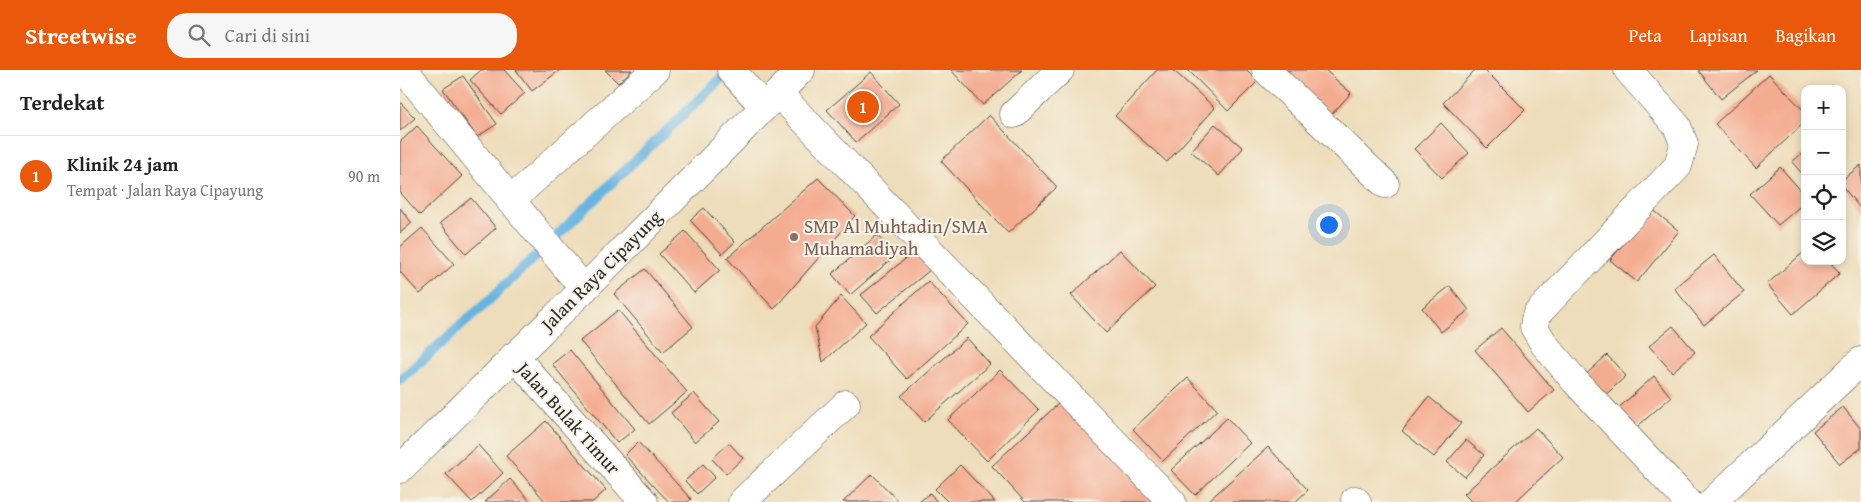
<!DOCTYPE html>
<html lang="id">
<meta charset="utf-8">
<style>
body{margin:0;font-family:"Gentium Book Plus",serif;background:#f6f6f6;color:#222}
.controls{position:absolute;right:15px;top:15px;display:grid;overflow:hidden;border-radius:10px;box-shadow:0 2px 8px #0003}
.controls button{width:45px;height:45px;display:grid;place-items:center;padding:0;border:0;border-bottom:1px solid #e0e0e0;background:#fff;color:#222;font:25px sans-serif}
.you{position:absolute;left:928px;top:154px;width:18px;height:18px;margin:-12px;border:4px solid #fff;border-radius:50%;background:#1a73e8;box-shadow:0 0 0 8px #1a73e833}
.badge{display:grid;place-items:center;width:32px;height:32px;border-radius:50%;background:#ea580c;color:#fff;font-size:16px;font-weight:700}
.pin{position:absolute;translate:-50% -50%;border:2px solid #fff;box-shadow:0 1px 5px #0006}
.list{margin:0;padding:0;list-style:none}
h2{display:flex;justify-content:space-between;align-items:center;height:65px;margin:0;padding:0 20px;font-size:21px}
h2 small{font-size:16px;font-weight:400;color:#767676}
.list li{display:grid;grid-template-columns:32px 1fr auto;gap:15px;align-items:center;box-sizing:border-box;height:80px;padding:0 20px;border-top:1px solid #e0e0e0}
.list b{display:block;font-size:19px;white-space:nowrap}
.list p{margin:0;font-size:16px;white-space:nowrap;color:#767676}
.list em{font-size:16px;font-style:normal;color:#767676}
.icon{flex:none;width:28px;height:28px;fill:none;stroke:currentColor;stroke-width:2;stroke-linecap:round;stroke-linejoin:round}
.map{position:relative;flex:none;width:1461px;height:432px;overflow:hidden}
header{display:flex;align-items:center;gap:30px;box-sizing:border-box;height:70px;padding:0 25px;background:#ea580c;color:#fff}
header strong{font-size:24px}
nav{display:flex;gap:28px;margin-inline-start:auto;font-size:18px}
.search{width:350px;height:45px;background:#f6f6f6;display:flex;align-items:center;gap:12px;box-sizing:border-box;padding:0 18px;border-radius:20px;color:#767676;font-size:19px}
main{display:flex}
aside{flex:1;background:#fff}
.map>svg:first-child{display:block}
.lines{fill:none;stroke-linecap:round;stroke-linejoin:round}
.stream{stroke:#68b4e1;stroke-width:10}
.building{fill:#f4ac90}
.minor-casing{stroke:#484640;stroke-width:29}
.secondary-casing{stroke:#484640;stroke-width:29}
.minor{stroke:#fff;stroke-width:28}
.secondary{stroke:#fff;stroke-width:28}
.education-dot{fill:#8d6e63;stroke:#f7f3e8;stroke-width:2}
.labels{text-anchor:middle;stroke-width:4;stroke-linejoin:round;paint-order:stroke}
.education-label{font-size:19px;fill:#785e54;stroke:#f7f3e8;text-anchor:start}
.street-label{font-size:19px;fill:#2b2b2b;stroke:#f7f3e8}
</style>
<header>
<strong>Streetwise</strong>
<div class="search"><svg class="icon" aria-label="search" viewBox="0 0 24 24"><circle cx="10" cy="10" r="6"/><path d="M15 15l6 6"/></svg>Cari di sini</div>
<nav><a>Peta</a><a>Lapisan</a><a>Bagikan</a></nav>
</header>
<main>
<aside>
<h2>Terdekat<small></small></h2>
<ul class="list">
<li><span class="badge">1</span><div><b>Klinik 24 jam</b><p>Tempat · Jalan Raya Cipayung</p></div><em>90 m</em></li>
</ul>
</aside>
<div class="map">
<svg width="1461" height="432" viewBox="0 0 1461 432">
<rect width="100%" height="100%" fill="#f7f3e8"/>
<filter id="ink" filterUnits="userSpaceOnUse"><feTurbulence type="fractalNoise" baseFrequency=".02" numOctaves="2"/><feDisplacementMap in="SourceGraphic" scale="10" xChannelSelector="R" yChannelSelector="G"/><feConvolveMatrix kernelMatrix="1 2 1 2 8 2 1 2 1" color-interpolation-filters="sRGB"/></filter>
<filter id="wash" filterUnits="userSpaceOnUse"><feTurbulence type="fractalNoise" baseFrequency=".0096" numOctaves="4" result="noise"/><feDisplacementMap in="SourceGraphic" scale="20" xChannelSelector="R" yChannelSelector="G"/><feGaussianBlur stdDeviation="1.12" result="paint"/><feColorMatrix in="noise" values="0 0 0 0 0 0 0 0 0 0 0 0 0 0 0 0 0 1.4 0 .05"/><feComposite in="paint" operator="in"/></filter>
<g filter="url(#wash)">
<rect width="100%" height="100%" fill="#eeddba"/>
<g class="lines">
<!-- stream -->
<path class="stream" d="M0,310l83,-74 246,-235"/>
</g>
<g id="blocks">
<!-- building -->
<g class="building">
<path d="M81,0h23l21,23 -24,21 -31,-34z"/>
<path d="M116,0h44l-28,21z"/>
<path d="M205,0h27l-14,13z"/>
<path d="M551,0h71l-39,35z"/>
<path d="M757,0h16l42,38 -48,54 -52,-46z"/>
<path d="M788,0h59l11,11 -30,30z"/>
<path d="M881,0h44l26,23 -20,22z"/>
<path d="M1075,0h10l40,40 -38,38 -44,-45z"/>
<path d="M1298,0h59l-36,29z"/>
<path d="M471,2l28,32 -43,38 -29,-32z"/>
<path d="M1369,4l36,38v10l-49,46 -41,-44z"/>
<path d="M63,6l34,48 -20,13 -34,-48z"/>
<path d="M0,32l15,16 -15,13z"/>
<path d="M589,45l68,72 -49,46 -67,-72z"/>
<path d="M1041,53l28,30 -27,25 -28,-29z"/>
<path d="M815,54l28,24 -24,28 -28,-25z"/>
<path d="M17,56l45,50 -42,39 -20,-23v-50z"/>
<path d="M1401,84l4,5v18l-13,-15z"/>
<path d="M1461,95v44l-19,-23v-6z"/>
<path d="M1380,97l25,28v7l-27,23 -28,-31z"/>
<path d="M418,108l37,38 -81,93 -47,-51z"/>
<path d="M71,128l25,30 -30,26 -26,-31z"/>
<path d="M0,138l12,15 -12,10z"/>
<path d="M304,138l31,34 -13,12 -32,-34z"/>
<path d="M1252,139l27,22 -42,51 -27,-22z"/>
<path d="M22,158l32,36 -34,30 -20,-22v-25z"/>
<path d="M285,161l35,39 -26,23 -35,-39z"/>
<path d="M477,165l18,21 -45,39 -18,-21z"/>
<path d="M720,180l35,37 -49,46 -35,-38z"/>
<path d="M515,181l15,19 -53,43 -16,-18z"/>
<path d="M1405,181v10h24l11,12 -47,41 -26,-30z"/>
<path d="M1314,185l30,37 -40,33 -30,-37z"/>
<path d="M245,199l48,58 -30,25 -49,-58z"/>
<path d="M528,211l40,43 -61,55 -39,-43z"/>
<path d="M1050,216l19,24 -28,22 -19,-24z"/>
<path d="M441,226l25,27 -43,39 -8,-35z"/>
<path d="M218,240l69,82 -38,32 -69,-83z"/>
<path d="M1273,256l22,26 -23,20 -23,-26z"/>
<path d="M1101,258l53,62 -26,22 -53,-62z"/>
<path d="M567,268l23,26 -66,58 -23,-26z"/>
<path d="M170,280l65,79 -18,14 -65,-79z"/>
<path d="M1207,285l19,21 -27,25 -19,-21z"/>
<path d="M600,300l39,40 -52,51 -39,-41z"/>
<path d="M1254,306l17,21 -40,35 -17,-20z"/>
<path d="M788,308l29,32 -54,51 -30,-32z"/>
<path d="M294,323l25,29 -24,20 -24,-29z"/>
<path d="M1029,327l32,26 -27,34 -32,-26z"/>
<path d="M662,330l95,102h-132l-33,-36z"/>
<path d="M1443,337l18,22v19l-21,16 -27,-33z"/>
<path d="M827,348l23,25 -55,52 -24,-25z"/>
<path d="M146,351l60,69 -13,12h-47l-40,-46z"/>
<path d="M1136,358l27,29 -48,45h-43l-8,-8z"/>
<path d="M1066,370l18,15 -19,22 -18,-15z"/>
<path d="M238,372l53,57 -3,3h-19l-44,-47z"/>
<path d="M329,373l14,15 -17,16 -14,-15z"/>
<path d="M78,375l25,28 -31,29 -26,-28z"/>
<path d="M868,377l40,43 -13,12h-88z"/>
<path d="M303,394l12,13 -18,17 -12,-13z"/>
<path d="M560,395l35,37h-47l-13,-13z"/>
<path d="M472,404l27,28h-56z"/>
<path d="M110,409l21,23h-46z"/>
<path d="M530,423l7,9h-18z"/>
</g>
</g>
</g>
<g filter="url(#ink)">
<use href="#blocks" fill-opacity="0" stroke="#484640" stroke-width="1"/>
<g class="lines">
<defs>
<g id="minor">
<path d="M4,0l180,219"/>
<path d="M331,0l32,36"/>
<path d="M866,0l119,114"/>
<path d="M1228,0l49,56 7,18 -6,22 -141,148 -2,6 -1,7 10,17 31,37 113,121"/>
<path d="M378,23l394,409"/>
<path d="M614,44l46,-44"/>
<path d="M110,131l145,-131"/>
<path d="M114,286l130,146"/>
<path d="M955,430l2,2"/>
<path d="M342,432l104,-98"/>
<path d="M1312,432l149,-141"/>
</g>
<path id="secondary" d="M0,399l184,-180 217,-219"/>
</defs>
<!-- minor casing -->
<use href="#minor" class="minor-casing"/>
<!-- secondary casing -->
<use href="#secondary" class="secondary-casing"/>
<!-- minor -->
<use href="#minor" class="minor"/>
<!-- secondary -->
<use href="#secondary" class="secondary"/>
</g>
</g>
<!-- markers -->
<circle class="education-dot" cx="394" cy="167" r="5"/>
<g class="labels">
<!-- education labels -->
<g class="education-label">
<text x="404" y="163">SMP Al Muhtadin/SMA<tspan x="404" dy="22">Muhamadiyah</tspan></text>
</g>
<!-- street labels -->
<g class="street-label">
<text transform="translate(201 200) rotate(-45)" y="7">Jalan Raya Cipayung</text>
<text transform="translate(169 348) rotate(48)" y="7">Jalan Bulak Timur</text>
</g>
</g>
</svg>
<div class="controls">
<button>+</button>
<button>−</button>
<button><svg class="icon" aria-label="locate" viewBox="0 0 24 24"><circle cx="12" cy="12" r="6"/><path d="M12 2v4M12 18v4M2 12h4M18 12h4"/></svg></button>
<button><svg class="icon" aria-label="layers" viewBox="0 0 24 24"><path d="M12 4l9 5-9 5-9-5zM3 14l9 5 9-5"/></svg></button>
</div>
<div class="you"></div>
<div class="pin badge" style="left:463px;top:37px">1</div>
</div>
</main>
